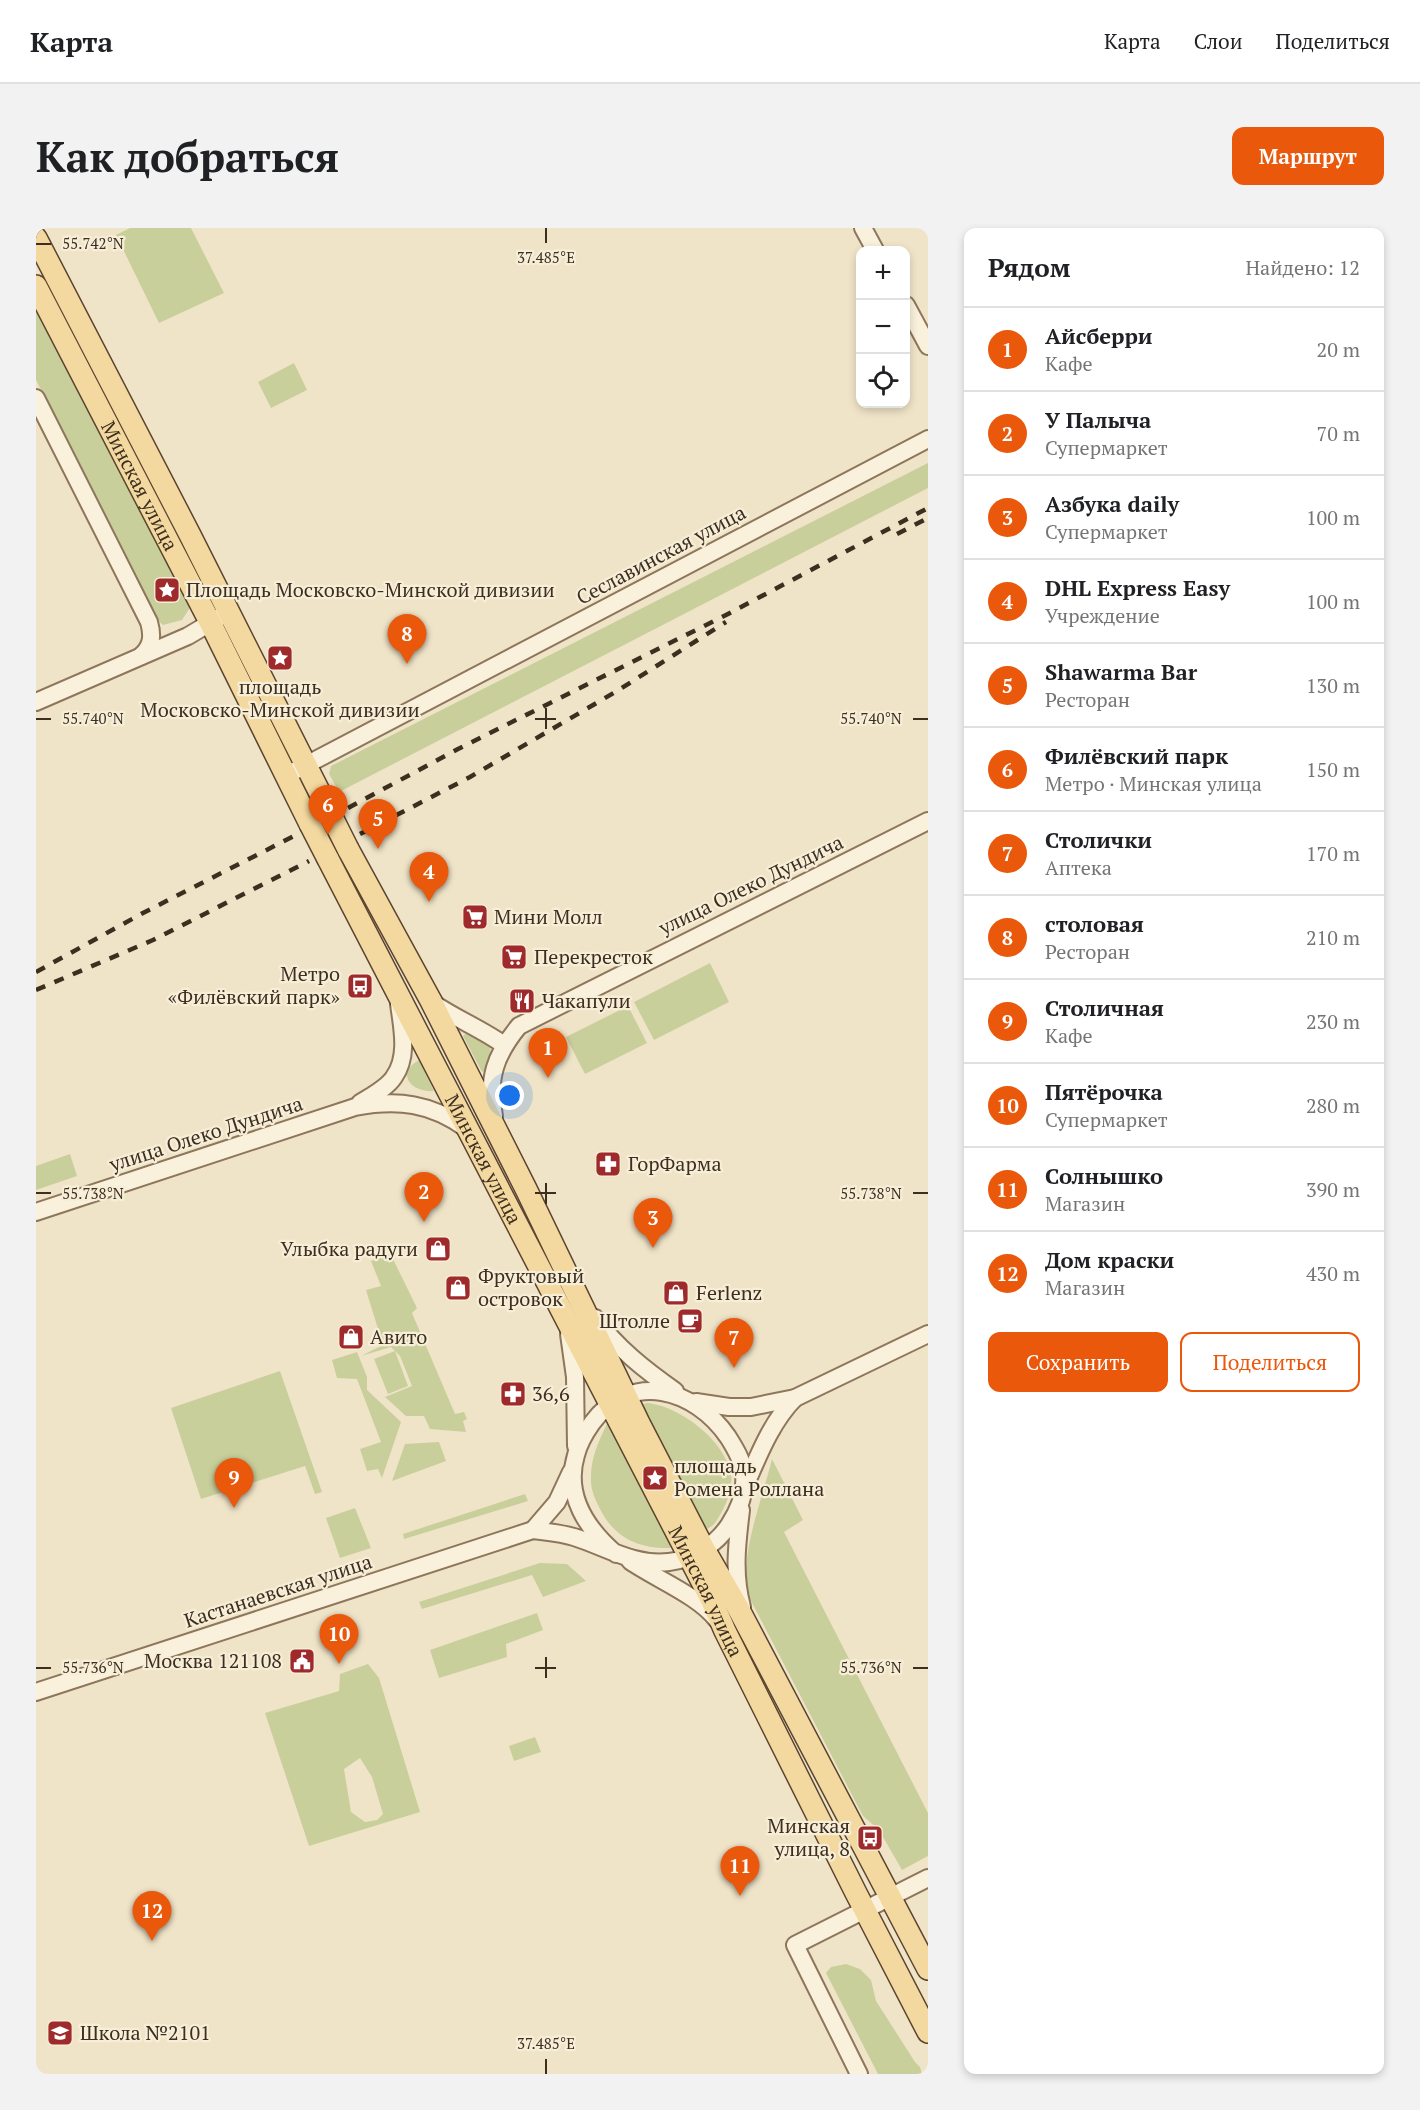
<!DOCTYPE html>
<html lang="ru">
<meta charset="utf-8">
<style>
body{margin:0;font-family:"PT Serif",serif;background:#f2f2f2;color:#202124}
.controls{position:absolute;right:18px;top:18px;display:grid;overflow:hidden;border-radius:12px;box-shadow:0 3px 9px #0003}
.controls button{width:54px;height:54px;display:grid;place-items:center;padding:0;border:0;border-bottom:2px solid #e0e0e0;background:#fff;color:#202124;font:30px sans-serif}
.you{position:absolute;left:474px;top:868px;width:21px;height:21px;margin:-15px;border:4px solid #fff;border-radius:50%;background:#1a73e8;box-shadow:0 0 0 9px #1a73e833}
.badge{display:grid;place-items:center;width:39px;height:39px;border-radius:50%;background:#ea580c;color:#fff;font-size:20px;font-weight:700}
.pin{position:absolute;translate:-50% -50px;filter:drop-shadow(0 2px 3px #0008)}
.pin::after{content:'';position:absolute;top:32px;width:21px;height:18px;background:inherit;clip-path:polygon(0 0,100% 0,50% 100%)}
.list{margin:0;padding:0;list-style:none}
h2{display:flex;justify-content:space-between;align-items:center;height:78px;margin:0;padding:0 24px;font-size:26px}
h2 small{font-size:20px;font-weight:400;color:#757577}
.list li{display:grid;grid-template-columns:39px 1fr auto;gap:18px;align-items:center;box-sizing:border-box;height:84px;padding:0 24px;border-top:2px solid #e0e0e0}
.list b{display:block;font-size:22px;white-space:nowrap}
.list p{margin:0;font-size:20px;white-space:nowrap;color:#757577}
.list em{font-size:20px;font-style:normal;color:#757577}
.actions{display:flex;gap:12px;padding:18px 24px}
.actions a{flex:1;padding:14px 0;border:2px solid #ea580c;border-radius:12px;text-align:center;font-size:21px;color:#ea580c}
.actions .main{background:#ea580c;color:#fff}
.icon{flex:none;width:33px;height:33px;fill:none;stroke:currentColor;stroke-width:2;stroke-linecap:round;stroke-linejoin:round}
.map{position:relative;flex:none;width:892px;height:1846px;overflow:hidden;border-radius:12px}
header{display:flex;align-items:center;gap:36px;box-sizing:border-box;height:84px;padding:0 30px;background:#fff;border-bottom:2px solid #e0e0e0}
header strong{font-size:28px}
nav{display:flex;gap:33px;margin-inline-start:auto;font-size:21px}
.intro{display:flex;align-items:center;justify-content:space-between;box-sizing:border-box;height:144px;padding:0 36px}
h1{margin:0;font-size:42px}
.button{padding:15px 27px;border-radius:12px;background:#ea580c;color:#fff;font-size:21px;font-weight:700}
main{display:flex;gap:36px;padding:0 36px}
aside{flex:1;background:#fff;border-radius:12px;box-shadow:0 3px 9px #0003}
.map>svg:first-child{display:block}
.green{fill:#c9cf9b;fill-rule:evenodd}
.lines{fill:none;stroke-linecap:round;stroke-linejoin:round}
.minor-casing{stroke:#8d765c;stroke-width:20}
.major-casing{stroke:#5b4430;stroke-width:24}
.minor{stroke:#faf1dc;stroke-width:16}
.major{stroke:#f3d9a0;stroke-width:21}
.rail{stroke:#3d2e20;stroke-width:4.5;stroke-dasharray:10 10;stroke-linecap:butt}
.major-bridge-casing{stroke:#5b4430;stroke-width:24;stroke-linecap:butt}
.major-bridge{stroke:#f3d9a0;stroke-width:21}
.ticks{fill:none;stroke:#3d2e20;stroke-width:2}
.labels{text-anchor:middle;stroke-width:4.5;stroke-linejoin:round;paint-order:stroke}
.street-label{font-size:20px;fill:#3d2e20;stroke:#f7eed8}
.poi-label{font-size:20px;fill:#3d2e20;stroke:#f7eed8;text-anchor:start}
.ticks-label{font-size:15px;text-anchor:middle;fill:#3d2e20;stroke:#f7eed8;stroke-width:4.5;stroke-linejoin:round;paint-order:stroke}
</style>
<header>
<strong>Карта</strong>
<nav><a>Карта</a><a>Слои</a><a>Поделиться</a></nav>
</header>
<div class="intro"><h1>Как добраться</h1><a class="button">Маршрут</a></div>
<main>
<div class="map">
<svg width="892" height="1846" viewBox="0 0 892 1846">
<rect width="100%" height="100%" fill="#f0e4c8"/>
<!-- green -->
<g class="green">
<path d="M94,0h61l33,65 -65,30 -43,-88z"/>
<path d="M0,83l155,295 -9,14 -19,5 -9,-8 -118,-237z"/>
<path d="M258,135l13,27 -36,18 -13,-26z"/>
<path d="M892,235v25l-589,304 -10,-18 2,-8z"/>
<path d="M674,735l19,39 -75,38 -20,-38z"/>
<path d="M592,778l19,37 -62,31 -19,-37z"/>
<path d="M429,806c25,9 33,10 19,37l-2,1 -19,-36z"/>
<path d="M383,832l14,29 1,2c-23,2 -39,-18 -15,-31z"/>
<path d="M34,926l7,22 -41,14v-24z"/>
<path d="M354,1025l27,55 -5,5 43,101 9,-2 3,7 -4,2 3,11 -36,-3 -6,-13h-18l-21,-19 27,-11 -12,-30 -5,-5 13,35 -20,8 -14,-35 21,-8 -4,-4 -30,9 22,-11 -17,-55 15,-4 -10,-25z"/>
<path d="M321,1124l10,25v13l34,32 -19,56 -4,-9 -11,2 -7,-22 21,-7 -24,-63 -20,-1 -5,-18z"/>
<path d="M244,1143l42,121 -7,2 -10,-28 -104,33 -30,-91z"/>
<path d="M611,1175c33,3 79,38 84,72 2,14 -4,28 -11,40 -4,7 -8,14 -16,14l-65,-124z"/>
<path d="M573,1195l63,122 -2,3c-32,1 -57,-11 -71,-41 -4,-8 -8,-17 -8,-26 -1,-21 7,-39 16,-57z"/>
<path d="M403,1214l7,19 -54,20 13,-37z"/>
<path d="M736,1231l31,61 -19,12 144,281v43l-26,14 -23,-40 -16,-14 -114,-219c-12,-36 14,-100 23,-138z"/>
<path d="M489,1266l3,7 -124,38 -1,-5z"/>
<path d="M319,1280l16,40 -31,10 -14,-40z"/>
<path d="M504,1335l27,1 19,17 -43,16 -11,-22 -110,34 -3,-7z"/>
<path d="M501,1385l6,17 -37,14 1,13 -68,21 -9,-28z"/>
<path d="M332,1436l11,14 41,134 -111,34 -44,-133 74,-22 1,-17zM324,1530l12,19 11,37 -6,6 -12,2 -14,-10 -7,-43z"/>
<path d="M499,1509l6,15 -27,9 -5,-15z"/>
<path d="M810,1736l14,5 11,11 5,21 39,61 5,5 2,7h-44l-52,-101 5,-6z"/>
</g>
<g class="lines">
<defs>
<g id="minor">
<path d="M827,0l12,22"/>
<path d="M870,77l22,41"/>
<path d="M0,170l113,224c4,14 3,24 -8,34"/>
<path d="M0,474l152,-66 32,-19"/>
<path d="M249,548l643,-337"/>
<path d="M397,775c23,16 49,26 71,42"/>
<path d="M324,875c11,-7 27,-15 34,-26 15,-21 8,-50 5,-73"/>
<path d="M458,888c-7,-37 1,-61 25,-90l409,-205"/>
<path d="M0,984l319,-105c43,-8 76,-4 112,22"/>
<path d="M559,1090c22,30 50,52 80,73"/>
<path d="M533,1106l6,43 1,69"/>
<path d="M660,1174l33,5h22l44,-9 133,-64"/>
<path d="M710,1256c13,-30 26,-63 49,-86"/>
<path d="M705,1282c-4,33 -8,64 1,97"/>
<path d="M497,1302l24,-28 14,-30"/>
<path d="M594,1333c26,18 69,35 87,59"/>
<path d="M0,1464l497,-162c14,2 28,3 41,7 32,10 60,29 95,25 24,-3 47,-17 60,-37 10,-15 17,-32 15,-51 -1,-13 -9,-26 -16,-37 -33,-48 -97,-67 -136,-14 -7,10 -13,20 -16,32 -12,40 11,74 40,99"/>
<path d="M823,1846l-64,-129 133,-67"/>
</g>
<g id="major">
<path d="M0,10l154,297 140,278"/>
<path id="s1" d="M0,58l175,338 99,200"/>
<path d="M312,621l83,152 95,188 113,234 65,126 33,57 191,363"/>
<path id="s2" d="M292,631l384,742 13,30 131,262 72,139"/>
</g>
</defs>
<!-- minor casing -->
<use href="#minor" class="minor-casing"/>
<!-- major casing -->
<use href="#major" class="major-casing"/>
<!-- minor -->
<use href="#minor" class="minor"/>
<!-- major -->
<use href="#major" class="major"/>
<!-- rail -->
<g class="rail">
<path d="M861,306l31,-16"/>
<path d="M312,580l110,-59 268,-134 202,-107"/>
<path d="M324,606l110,-57 147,-86 109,-69"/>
<path d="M0,744l107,-59 153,-78"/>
<path d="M0,762l117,-50 156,-79"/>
</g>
<defs>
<g id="major-bridge">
<path d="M294,585l18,36"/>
<path d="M274,596l18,35"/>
</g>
</defs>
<!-- major-bridge casing -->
<use href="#major-bridge" class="major-bridge-casing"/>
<!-- major-bridge -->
<use href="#major-bridge" class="major-bridge"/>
</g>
<!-- ticks -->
<path class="ticks" d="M510,0v15M0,16h15M510,480v21M0,491h15M499,491h21M877,491h15M510,955v21M0,965h15M499,965h21M877,965h15M510,1429v21M0,1440h15M499,1440h21M877,1440h15M510,1831v15"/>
<!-- icons -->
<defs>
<symbol id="sight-square" viewBox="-11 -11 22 22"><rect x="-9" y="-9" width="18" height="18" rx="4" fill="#9e2a2b" stroke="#f7eed8"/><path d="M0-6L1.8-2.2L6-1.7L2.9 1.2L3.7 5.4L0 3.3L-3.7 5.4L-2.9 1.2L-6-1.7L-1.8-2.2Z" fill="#fff"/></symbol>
<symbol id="supermarket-square" viewBox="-11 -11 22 22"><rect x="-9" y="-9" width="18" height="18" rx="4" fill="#9e2a2b" stroke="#f7eed8"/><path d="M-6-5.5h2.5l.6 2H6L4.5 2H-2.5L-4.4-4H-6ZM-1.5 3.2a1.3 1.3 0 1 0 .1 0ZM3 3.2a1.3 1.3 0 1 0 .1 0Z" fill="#fff"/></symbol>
<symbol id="bus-square" viewBox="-11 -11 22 22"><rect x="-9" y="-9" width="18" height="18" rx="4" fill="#9e2a2b" stroke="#f7eed8"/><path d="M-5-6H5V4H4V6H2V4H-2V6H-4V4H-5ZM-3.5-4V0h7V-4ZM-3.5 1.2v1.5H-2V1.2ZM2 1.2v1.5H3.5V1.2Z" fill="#fff"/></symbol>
<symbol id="restaurant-square" viewBox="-11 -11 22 22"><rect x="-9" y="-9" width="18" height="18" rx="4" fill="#9e2a2b" stroke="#f7eed8"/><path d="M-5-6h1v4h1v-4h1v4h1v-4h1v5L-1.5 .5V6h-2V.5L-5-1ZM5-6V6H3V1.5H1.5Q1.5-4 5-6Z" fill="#fff"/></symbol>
<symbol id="pharmacy-square" viewBox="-11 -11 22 22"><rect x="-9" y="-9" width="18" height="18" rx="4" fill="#9e2a2b" stroke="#f7eed8"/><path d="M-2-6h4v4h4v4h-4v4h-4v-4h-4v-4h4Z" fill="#fff"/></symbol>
<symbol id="shop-square" viewBox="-11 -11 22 22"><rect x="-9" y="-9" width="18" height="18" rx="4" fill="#9e2a2b" stroke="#f7eed8"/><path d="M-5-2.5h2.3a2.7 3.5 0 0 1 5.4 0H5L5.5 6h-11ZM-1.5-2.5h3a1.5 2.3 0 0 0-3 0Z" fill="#fff"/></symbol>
<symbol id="cafe-square" viewBox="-11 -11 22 22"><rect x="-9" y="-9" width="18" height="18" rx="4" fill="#9e2a2b" stroke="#f7eed8"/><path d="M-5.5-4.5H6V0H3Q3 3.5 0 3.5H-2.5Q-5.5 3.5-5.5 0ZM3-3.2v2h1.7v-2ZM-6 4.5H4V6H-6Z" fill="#fff"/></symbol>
<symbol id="civic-square" viewBox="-11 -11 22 22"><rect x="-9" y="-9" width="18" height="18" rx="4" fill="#9e2a2b" stroke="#f7eed8"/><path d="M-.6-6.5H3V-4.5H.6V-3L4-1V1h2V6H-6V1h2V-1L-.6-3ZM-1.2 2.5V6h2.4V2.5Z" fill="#fff"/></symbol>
<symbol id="school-square" viewBox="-11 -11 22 22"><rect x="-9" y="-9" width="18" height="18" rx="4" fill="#9e2a2b" stroke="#f7eed8"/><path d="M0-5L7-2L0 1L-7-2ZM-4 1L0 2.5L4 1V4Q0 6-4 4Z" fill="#fff"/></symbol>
</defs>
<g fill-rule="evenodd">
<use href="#sight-square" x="116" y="347" width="30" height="30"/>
<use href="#sight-square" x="229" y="415" width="30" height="30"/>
<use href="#supermarket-square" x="424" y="674" width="30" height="30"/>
<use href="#supermarket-square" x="463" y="714" width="30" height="30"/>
<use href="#bus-square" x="309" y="743" width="30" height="30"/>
<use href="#restaurant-square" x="471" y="758" width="30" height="30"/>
<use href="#pharmacy-square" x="557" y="921" width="30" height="30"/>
<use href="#shop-square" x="387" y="1006" width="30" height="30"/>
<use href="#shop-square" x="407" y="1045" width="30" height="30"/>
<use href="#shop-square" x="625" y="1050" width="30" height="30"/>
<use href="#cafe-square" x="639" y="1078" width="30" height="30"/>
<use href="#shop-square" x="300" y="1094" width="30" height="30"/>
<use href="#pharmacy-square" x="462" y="1151" width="30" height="30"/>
<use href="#sight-square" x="604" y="1235" width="30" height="30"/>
<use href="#civic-square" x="251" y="1418" width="30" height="30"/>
<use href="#bus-square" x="819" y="1595" width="30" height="30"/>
<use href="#school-square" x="9" y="1790" width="30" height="30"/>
</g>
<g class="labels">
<!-- street labels -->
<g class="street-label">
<text dy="7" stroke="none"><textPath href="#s1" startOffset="225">Минская улица</textPath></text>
<text transform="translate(625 327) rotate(-28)" y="7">Сеславинская улица</text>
<text transform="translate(715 657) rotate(-26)" y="7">улица Олеко Дундича</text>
<text transform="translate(170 906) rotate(-18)" y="7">улица Олеко Дундича</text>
<text dy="7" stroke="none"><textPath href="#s2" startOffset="338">Минская улица</textPath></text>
<text transform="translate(242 1363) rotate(-18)" y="7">Кастанаевская улица</text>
<text dy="7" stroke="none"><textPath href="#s2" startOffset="824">Минская улица</textPath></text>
</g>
<!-- poi labels -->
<g class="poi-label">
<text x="150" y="369">Площадь Московско-Минской дивизии</text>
<text x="244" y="466" text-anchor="middle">площадь<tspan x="244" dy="23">Московско-Минской дивизии</tspan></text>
<text x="458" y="696">Мини Молл</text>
<text x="498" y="736">Перекресток</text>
<text x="304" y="753" text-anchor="end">Метро<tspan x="304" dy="23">«Филёвский парк»</tspan></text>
<text x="506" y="780">Чакапули</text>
<text x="592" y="943">ГорФарма</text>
<text x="382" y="1028" text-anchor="end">Улыбка радуги</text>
<text x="442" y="1055">Фруктовый<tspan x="442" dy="23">островок</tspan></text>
<text x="660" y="1072">Ferlenz</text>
<text x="634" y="1100" text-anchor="end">Штолле</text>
<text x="334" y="1116">Авито</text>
<text x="496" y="1173">36,6</text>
<text x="638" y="1245">площадь<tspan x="638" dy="23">Ромена Роллана</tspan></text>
<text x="246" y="1440" text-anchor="end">Москва 121108</text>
<text x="814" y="1605" text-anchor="end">Минская<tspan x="814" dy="23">улица, 8</tspan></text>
<text x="44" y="1812">Школа №2101</text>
</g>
</g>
<g class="ticks-label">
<text x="57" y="21">55.742°N</text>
<text x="510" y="35">37.485°E</text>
<text x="57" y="496">55.740°N</text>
<text x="835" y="496">55.740°N</text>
<text x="57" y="971">55.738°N</text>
<text x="835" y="971">55.738°N</text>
<text x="57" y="1445">55.736°N</text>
<text x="835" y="1445">55.736°N</text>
<text x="510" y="1821">37.485°E</text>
</g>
</svg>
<div class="controls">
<button>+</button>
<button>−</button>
<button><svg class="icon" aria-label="locate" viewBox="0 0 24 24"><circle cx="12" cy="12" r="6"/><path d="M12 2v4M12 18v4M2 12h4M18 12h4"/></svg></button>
</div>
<div class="you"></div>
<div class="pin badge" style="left:512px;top:850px">1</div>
<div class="pin badge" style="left:388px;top:994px">2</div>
<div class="pin badge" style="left:617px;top:1020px">3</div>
<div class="pin badge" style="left:393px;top:674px">4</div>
<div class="pin badge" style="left:342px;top:621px">5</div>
<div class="pin badge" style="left:292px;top:607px">6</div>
<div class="pin badge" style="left:698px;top:1140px">7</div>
<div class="pin badge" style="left:371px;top:436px">8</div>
<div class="pin badge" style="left:198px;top:1280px">9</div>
<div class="pin badge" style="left:303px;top:1436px">10</div>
<div class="pin badge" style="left:704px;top:1668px">11</div>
<div class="pin badge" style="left:116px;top:1713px">12</div>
</div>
<aside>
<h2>Рядом<small>Найдено: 12</small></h2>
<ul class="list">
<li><span class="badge">1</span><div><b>Айсберри</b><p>Кафе</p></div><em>20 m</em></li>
<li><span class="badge">2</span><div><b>У Палыча</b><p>Супермаркет</p></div><em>70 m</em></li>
<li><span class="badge">3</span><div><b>Азбука daily</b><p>Супермаркет</p></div><em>100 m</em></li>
<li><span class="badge">4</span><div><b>DHL Express Easy</b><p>Учреждение</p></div><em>100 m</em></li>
<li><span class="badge">5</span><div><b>Shawarma Bar</b><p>Ресторан</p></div><em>130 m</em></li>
<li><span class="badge">6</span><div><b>Филёвский парк</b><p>Метро · Минская улица</p></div><em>150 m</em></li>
<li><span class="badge">7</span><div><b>Столички</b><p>Аптека</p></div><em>170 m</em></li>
<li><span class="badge">8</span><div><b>столовая</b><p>Ресторан</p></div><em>210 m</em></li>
<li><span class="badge">9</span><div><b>Столичная</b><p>Кафе</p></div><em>230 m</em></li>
<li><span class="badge">10</span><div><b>Пятёрочка</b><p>Супермаркет</p></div><em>280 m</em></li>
<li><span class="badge">11</span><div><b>Солнышко</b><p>Магазин</p></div><em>390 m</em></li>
<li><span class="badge">12</span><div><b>Дом краски</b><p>Магазин</p></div><em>430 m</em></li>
</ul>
<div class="actions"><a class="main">Сохранить</a><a>Поделиться</a></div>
</aside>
</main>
